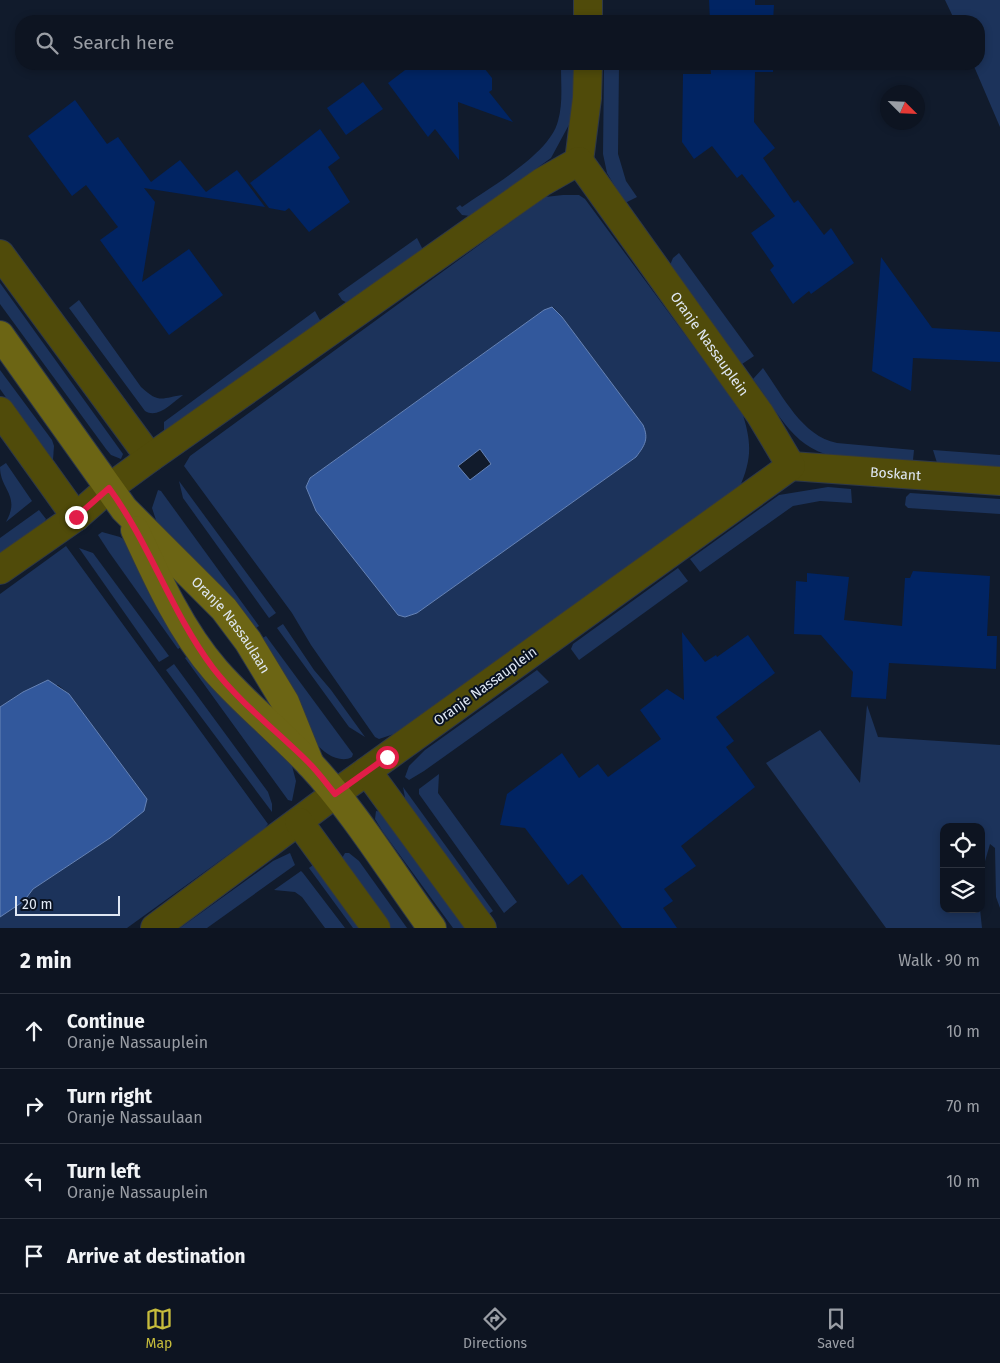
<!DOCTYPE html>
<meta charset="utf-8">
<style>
body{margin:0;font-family:"Fira Sans",sans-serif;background:#161d2a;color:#f1f3f6}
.controls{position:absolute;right:15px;bottom:15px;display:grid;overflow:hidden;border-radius:10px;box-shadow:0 2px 8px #0003}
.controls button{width:45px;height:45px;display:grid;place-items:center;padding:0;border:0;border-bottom:1px solid #2d333f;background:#0d1421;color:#f1f3f6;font:25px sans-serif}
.compass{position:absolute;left:880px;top:85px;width:45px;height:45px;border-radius:50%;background:#0d1421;box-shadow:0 2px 8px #0003;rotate:114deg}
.scale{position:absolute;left:15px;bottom:12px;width:105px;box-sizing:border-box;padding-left:5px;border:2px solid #dfe7f3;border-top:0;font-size:14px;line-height:18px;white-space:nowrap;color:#dfe7f3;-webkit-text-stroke:4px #091222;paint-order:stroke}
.stop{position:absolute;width:15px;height:15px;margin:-11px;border:4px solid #e11d48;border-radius:50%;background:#fff}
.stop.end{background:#e11d48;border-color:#fff;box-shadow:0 1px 5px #0008}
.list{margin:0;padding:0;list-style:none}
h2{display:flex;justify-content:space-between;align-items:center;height:65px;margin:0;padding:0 20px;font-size:21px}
h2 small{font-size:16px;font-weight:400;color:#9a9ea5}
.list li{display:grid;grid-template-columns:32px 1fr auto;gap:15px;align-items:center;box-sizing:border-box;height:75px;padding:0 20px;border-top:1px solid #2d333f}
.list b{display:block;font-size:19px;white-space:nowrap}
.list p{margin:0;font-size:16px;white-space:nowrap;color:#9a9ea5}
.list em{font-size:16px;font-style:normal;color:#9a9ea5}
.icon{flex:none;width:28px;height:28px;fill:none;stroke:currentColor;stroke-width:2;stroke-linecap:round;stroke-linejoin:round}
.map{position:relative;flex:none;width:1000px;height:928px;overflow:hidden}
.search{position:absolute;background:#0d1421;box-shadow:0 2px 8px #0003;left:15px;right:15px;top:15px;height:55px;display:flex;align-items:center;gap:12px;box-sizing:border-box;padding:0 18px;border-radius:20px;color:#9a9ea5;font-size:19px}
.sheet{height:365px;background:#0d1421}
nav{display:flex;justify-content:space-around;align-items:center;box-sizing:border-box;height:70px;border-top:1px solid #2d333f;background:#0d1421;font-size:14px;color:#9a9ea5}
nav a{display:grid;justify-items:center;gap:2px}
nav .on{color:#c6bc3c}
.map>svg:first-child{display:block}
.green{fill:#1c335b;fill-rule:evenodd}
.water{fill:#32589c;stroke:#6683b6;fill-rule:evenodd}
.building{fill:#012463}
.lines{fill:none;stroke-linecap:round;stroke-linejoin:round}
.street-casing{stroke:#2e3848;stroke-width:30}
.secondary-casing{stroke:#2e3848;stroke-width:30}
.street{stroke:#504b0a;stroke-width:28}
.secondary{stroke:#6c6514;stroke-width:28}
.route{stroke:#e11d48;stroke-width:6}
.labels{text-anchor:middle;stroke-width:4;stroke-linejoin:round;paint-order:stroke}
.street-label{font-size:14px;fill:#dfe7f3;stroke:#091222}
</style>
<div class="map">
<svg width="1000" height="928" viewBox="0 0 1000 928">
<rect width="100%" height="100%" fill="#111b2c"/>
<!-- green -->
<g class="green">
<path d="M945,0h55v127l-27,-63h6v-43h-24z"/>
<path d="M609,65h10l-1,89 8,27 11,16 -12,6 -18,-30 -4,-19 1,-87z"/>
<path d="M561,67h13v40l-3,14 -20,37 -81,58 -8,-1 -6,-7 4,-3 2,2c28,-20 88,-53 96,-86 5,-17 3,-37 3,-54z"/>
<path d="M563,195h16l6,4 157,213c10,31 10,47 -3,77l-333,241 -27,9 -4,-2 -64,-92 -19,-32 -108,-147 6,-10 355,-259zM553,307l9,10 81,108 -7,32 -219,156 -12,4 -99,-130 4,-9 234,-168z"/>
<path d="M417,238l6,12 -74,54 -7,-4 -4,-6z"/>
<path d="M679,253l75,103 -12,8 -72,-99 3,-7z"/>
<path d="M0,283l123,171 -2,5 -10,-4 -5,-6 -106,-145z"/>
<path d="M79,300l62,87c19,18 22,10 42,8 -11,8 -25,24 -38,16l-76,-103z"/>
<path d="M315,311l6,11 -157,112v-12z"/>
<path d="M763,368c20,28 39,68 74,75l77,7 -1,10 -3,3c-36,-2 -81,2 -110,-23 -19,-16 -32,-42 -47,-61z"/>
<path d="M0,370l52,70 2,6 -1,14 -6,-5 -47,-66z"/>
<path d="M933,450l67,5v15l-62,-4z"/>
<path d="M6,463l26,38 -26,21c15,-27 -6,-32 -6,-55z"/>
<path d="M179,481l97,132 -7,5 -86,-120z"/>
<path d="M828,487l23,2 1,14 -32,-2 -27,5 -93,66 -10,-13 89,-64z"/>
<path d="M158,490l3,1 98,135 -7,5 -94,-105 -6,-18z"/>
<path d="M910,493l90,6v15l-92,-6 -3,-3 1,-8z"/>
<path d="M39,510l7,9 -3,5 -43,31v-17z"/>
<path d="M102,532l18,5 9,6 56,101 -7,5 -69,-97 -11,-17z"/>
<path d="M66,546l202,278 -4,5 -137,99h-127v-11l24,-16 9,-12 77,-51 34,-27 3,-12 -78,-105 -11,-9 -35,7 -23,15v-113z"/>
<path d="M79,548l14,5 76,103 -10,6z"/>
<path d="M678,568l10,13 -109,79 -8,-11 2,-5z"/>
<path d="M283,624l31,46 17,20 34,47 -16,-10 -72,-99z"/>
<path d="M266,636l87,118 -1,3c-12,7 -29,-4 -36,-14l-58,-102z"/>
<path d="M192,652l42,52 58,62 4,15 -4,20 -4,-1 -103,-142z"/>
<path d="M174,664l94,128 4,12v8l-106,-142z"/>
<path d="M537,670l12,12 -125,89 -15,9 -4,-3 4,-11 16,-16z"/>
<path d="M867,705l11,32 122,8v163l-4,-11 -1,-49 -5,-4 -9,31v-48h-37v82h36l2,19h-96l-120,-165 54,-33 40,53z"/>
<path d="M439,774l-1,19 79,109 -13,11 -85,-119v-5z"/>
<path d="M403,787l90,124 -7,5 -80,-113z"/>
<path d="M376,811l11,2 84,115h-18l-70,-96 -8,-13z"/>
<path d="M290,853l5,12 -88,63h-27l93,-67z"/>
<path d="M345,853h4l10,8 48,67h-17l-49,-68z"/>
<path d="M317,862l48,66h-12l-44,-60z"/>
<path d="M301,871l2,2 42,55h-20l-23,-31 -7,-5 -21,-2z"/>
</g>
<!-- water -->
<g class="water">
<path d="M552,307l10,10 81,108c6,14 2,20 -7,32l-219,156 -12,4 -7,-2 -82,-104 -10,-24 4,-9 234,-168zM480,449l11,15 -21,16 -12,-14z"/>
<path d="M48,680l21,14 78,105 -3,12 -34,27 -77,51 -9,12 -24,16v-210l23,-15z"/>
</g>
<!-- building -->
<g class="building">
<path d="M709,0h46v5h19l-1,16h-63z"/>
<path d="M413,64h68l11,14v12l-3,2 24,30 -55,-20 1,58 -24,-31 -7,8 -40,-54z"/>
<path d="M710,64h63v8h-18l-1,50 21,26 -12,10 31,45 4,-3 26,35 7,-7 23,35 -43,31 -2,-3 -16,13 -23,-34 4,-4 -23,-33 24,-17 -33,-42 -5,4 -25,-32 -18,13 -12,-17 1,-68h28z"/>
<path d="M363,82l20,27 -37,26 -19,-27z"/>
<path d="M75,100l32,44 11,-7 33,45 29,-22 26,32 31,-22 28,37 -121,-19 11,14 -13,80 47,-33 34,46 -54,40 -69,-95 18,-13 -32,-42 -14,11 -44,-60z"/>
<path d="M320,129l20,29 -12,9 22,35 -41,30 -20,-24 -4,3 -16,-3 -19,-25z"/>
<path d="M881,257l51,71 68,4v30l-87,-4 -2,33 -39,-20z"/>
<path d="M913,571l77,5 -3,60h10l-1,33 -107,-6 -3,36 -35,-2 2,-25 -32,-37 -27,-1 2,-53 11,1v-9l42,4 -5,43 58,6 3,-48h5z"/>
<path d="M682,632l23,30 11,-7 1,2 31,-22 27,38 -59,44 18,24 -8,6 29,40 -74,59 15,20 -32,23 9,12 -10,7 14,20h-55l-40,-54 -14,11 -43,-57 -25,-3 7,-31 55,-41 17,25 19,-14 10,13 53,-38 -21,-29 27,-21 17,11z"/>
</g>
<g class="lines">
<defs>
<g id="street">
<path d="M588,21v-21"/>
<path d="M579,161l8,-63 1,-34"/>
<path d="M0,254l150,204"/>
<path d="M0,411l76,106"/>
<path id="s1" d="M791,466l209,15"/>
<path id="s2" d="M0,570l76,-53 33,-29 41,-30 392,-276 37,-21 181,253 31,52 -456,328 -180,134"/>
<path d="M367,771l115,157"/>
<path d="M299,822l77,106"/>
</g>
<g id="secondary">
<path id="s3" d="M0,335l124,174 100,100 24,32 37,61 25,62"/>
<path d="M135,530c22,48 46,101 81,141 29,33 64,61 94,93 45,48 83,111 122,164"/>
</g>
</defs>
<!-- street casing -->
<use href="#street" class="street-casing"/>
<!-- secondary casing -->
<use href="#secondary" class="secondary-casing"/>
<!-- street -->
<use href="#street" class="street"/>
<!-- secondary -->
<use href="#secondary" class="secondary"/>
</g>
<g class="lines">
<!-- route -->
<path class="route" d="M76,517l33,-29c41,56 62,124 104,180 27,35 64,63 95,94 10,10 18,21 27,32l52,-37"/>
</g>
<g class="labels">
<!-- street labels -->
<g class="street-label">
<text dy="5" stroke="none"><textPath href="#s2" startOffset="934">Oranje Nassauplein</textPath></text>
<text dy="5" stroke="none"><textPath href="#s1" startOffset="105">Boskant</textPath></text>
<text dy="5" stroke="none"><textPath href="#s3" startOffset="372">Oranje Nassaulaan</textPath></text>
<text transform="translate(485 686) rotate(-36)" y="5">Oranje Nassauplein</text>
</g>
</g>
</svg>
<div class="controls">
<button><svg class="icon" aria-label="locate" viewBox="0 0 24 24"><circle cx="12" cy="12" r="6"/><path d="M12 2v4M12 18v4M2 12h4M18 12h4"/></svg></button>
<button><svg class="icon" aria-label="layers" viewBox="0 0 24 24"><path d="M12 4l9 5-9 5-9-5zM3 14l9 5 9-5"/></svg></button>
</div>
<svg class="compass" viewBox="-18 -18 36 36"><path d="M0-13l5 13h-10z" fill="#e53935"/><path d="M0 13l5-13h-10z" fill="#9a9ea5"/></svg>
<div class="scale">20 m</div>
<div class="stop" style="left:387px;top:757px"></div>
<div class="stop end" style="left:76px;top:517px"></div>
<div class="search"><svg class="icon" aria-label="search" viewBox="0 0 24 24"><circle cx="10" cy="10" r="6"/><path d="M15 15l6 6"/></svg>Search here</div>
</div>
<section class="sheet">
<h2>2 min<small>Walk · 90 m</small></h2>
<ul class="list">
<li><svg class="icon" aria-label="ahead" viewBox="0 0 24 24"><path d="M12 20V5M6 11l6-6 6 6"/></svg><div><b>Continue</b><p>Oranje Nassauplein</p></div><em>10 m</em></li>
<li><svg class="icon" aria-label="right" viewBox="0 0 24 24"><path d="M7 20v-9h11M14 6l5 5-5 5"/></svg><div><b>Turn right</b><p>Oranje Nassaulaan</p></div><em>70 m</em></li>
<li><svg class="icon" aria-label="left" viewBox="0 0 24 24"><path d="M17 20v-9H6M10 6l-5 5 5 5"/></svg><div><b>Turn left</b><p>Oranje Nassauplein</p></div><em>10 m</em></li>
<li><svg class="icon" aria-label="arrive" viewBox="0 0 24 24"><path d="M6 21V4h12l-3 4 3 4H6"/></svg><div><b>Arrive at destination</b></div></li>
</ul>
</section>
<nav>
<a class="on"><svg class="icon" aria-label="map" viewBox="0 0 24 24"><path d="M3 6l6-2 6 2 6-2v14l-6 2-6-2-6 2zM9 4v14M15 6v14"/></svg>Map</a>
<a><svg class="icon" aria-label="directions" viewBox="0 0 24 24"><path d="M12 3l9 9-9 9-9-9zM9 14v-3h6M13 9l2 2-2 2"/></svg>Directions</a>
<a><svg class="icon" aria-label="saved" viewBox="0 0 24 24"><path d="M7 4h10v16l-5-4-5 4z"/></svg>Saved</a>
</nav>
